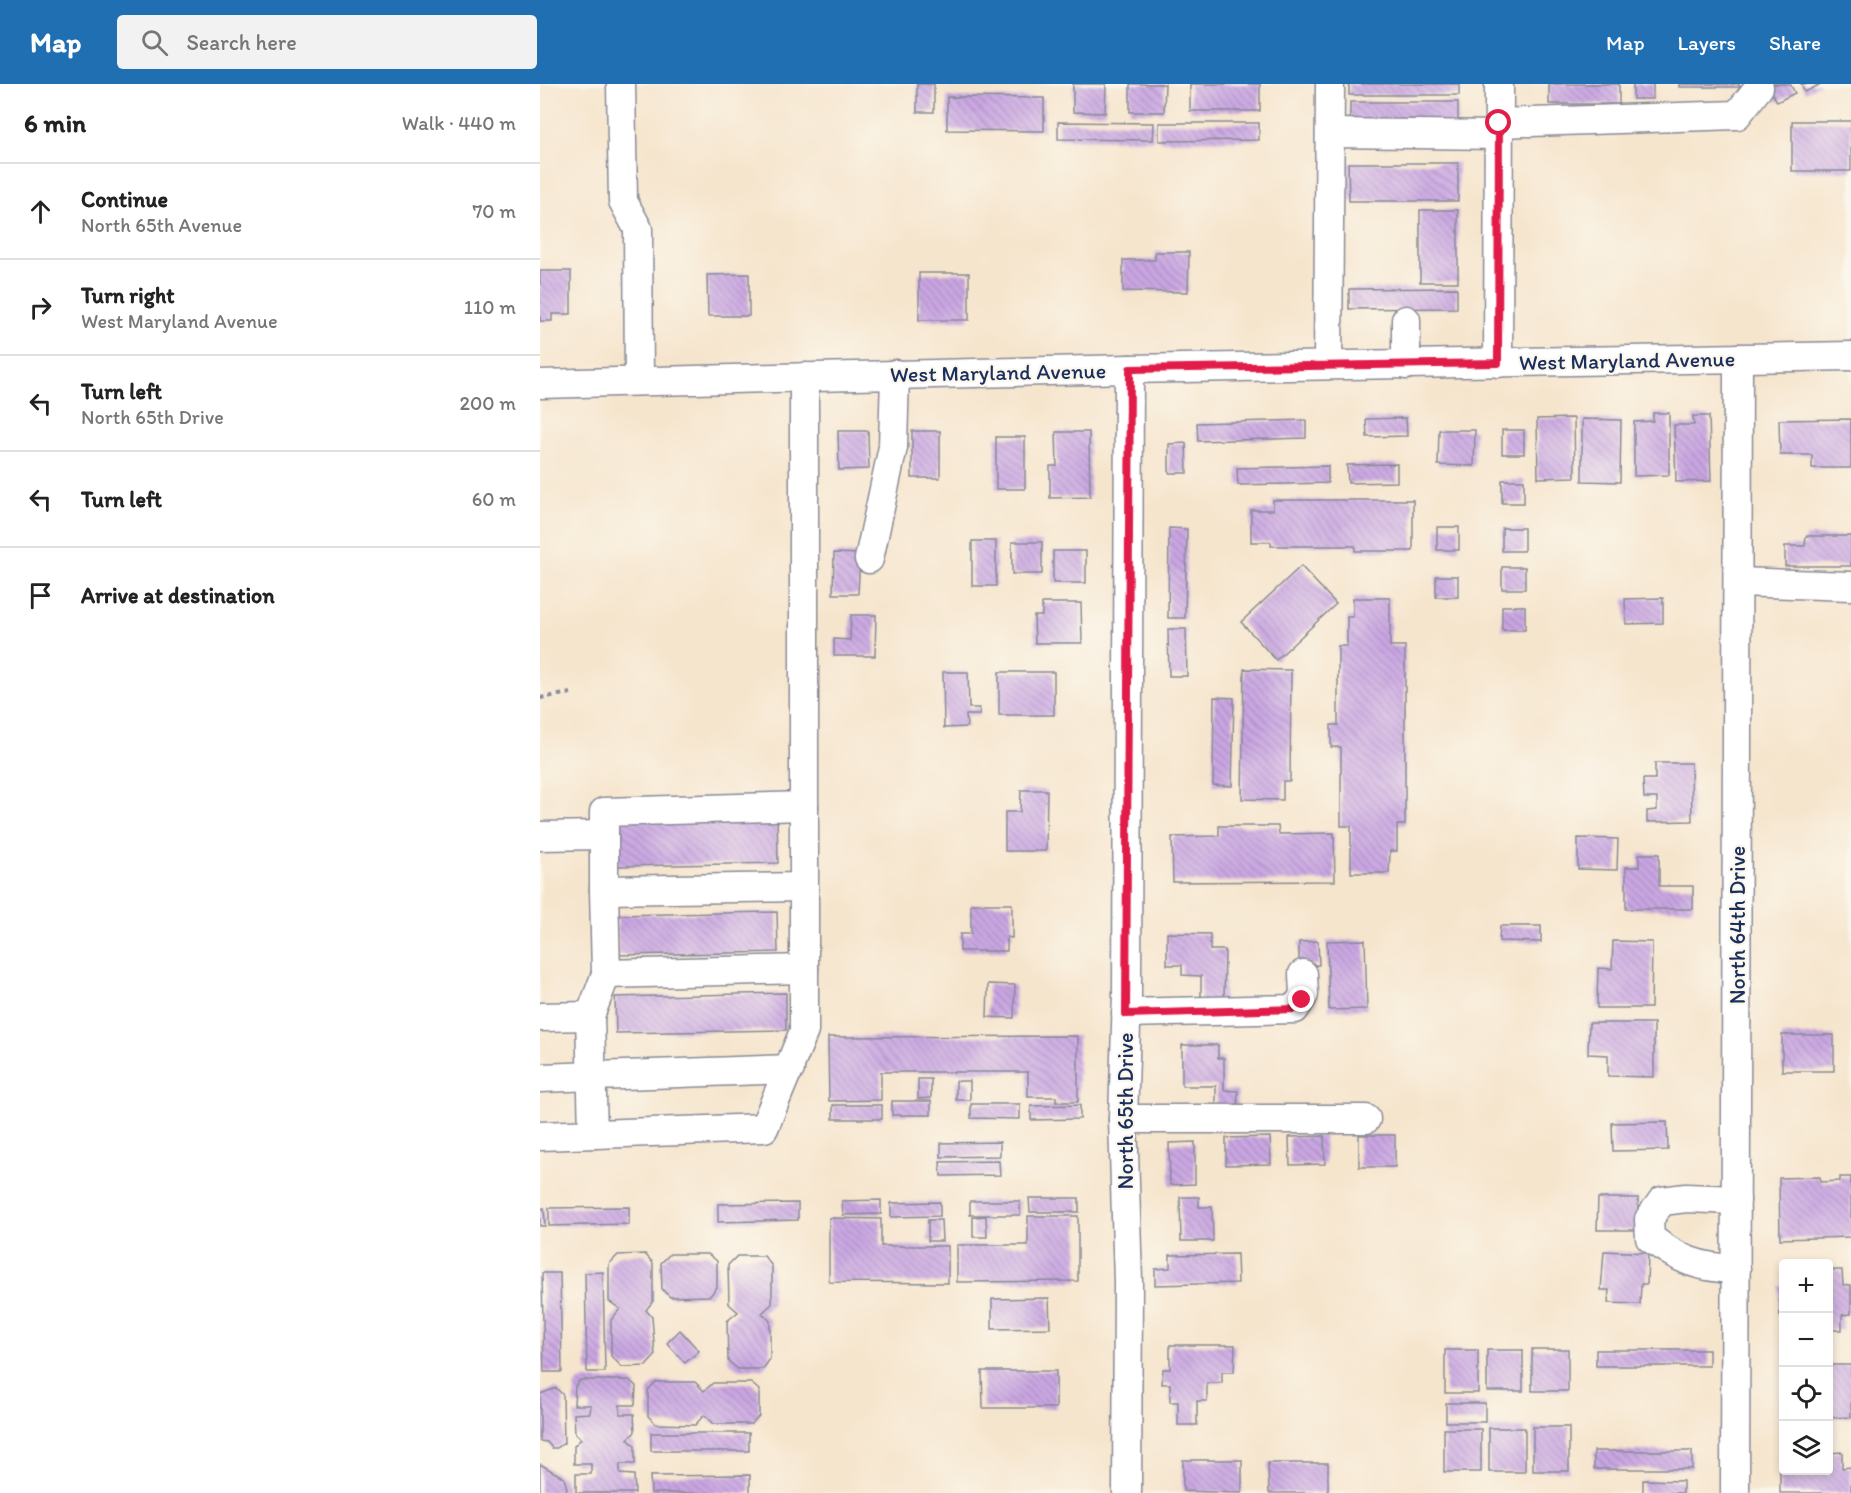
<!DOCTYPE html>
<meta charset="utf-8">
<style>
body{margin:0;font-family:Itim,sans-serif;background:#f2f2f2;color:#222}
.controls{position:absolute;right:18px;bottom:18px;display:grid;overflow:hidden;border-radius:6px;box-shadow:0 3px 9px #0003}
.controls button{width:54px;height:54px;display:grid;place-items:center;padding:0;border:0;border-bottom:2px solid #e0e0e0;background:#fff;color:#222;font:30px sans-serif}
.stop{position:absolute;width:18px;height:18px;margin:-14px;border:4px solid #e11d48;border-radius:50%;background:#fff}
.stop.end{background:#e11d48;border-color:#fff;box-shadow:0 2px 6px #0008}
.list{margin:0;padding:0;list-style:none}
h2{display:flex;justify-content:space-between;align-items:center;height:78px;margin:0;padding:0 24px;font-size:26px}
h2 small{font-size:20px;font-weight:400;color:#767676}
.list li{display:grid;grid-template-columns:39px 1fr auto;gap:18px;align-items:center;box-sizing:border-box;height:96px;padding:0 24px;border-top:2px solid #e0e0e0}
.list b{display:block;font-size:22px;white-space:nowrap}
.list p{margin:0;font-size:20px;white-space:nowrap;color:#767676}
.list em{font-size:20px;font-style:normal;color:#767676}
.icon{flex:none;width:33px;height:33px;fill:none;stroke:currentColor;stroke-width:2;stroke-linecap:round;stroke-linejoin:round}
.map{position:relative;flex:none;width:1311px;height:1409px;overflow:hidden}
header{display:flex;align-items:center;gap:36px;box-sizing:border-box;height:84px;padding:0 30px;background:#1f6fb2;color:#fff}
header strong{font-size:28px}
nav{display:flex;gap:33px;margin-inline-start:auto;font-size:21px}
.search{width:420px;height:54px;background:#f2f2f2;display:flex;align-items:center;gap:15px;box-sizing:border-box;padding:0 21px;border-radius:6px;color:#767676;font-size:22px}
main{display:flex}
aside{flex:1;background:#fff}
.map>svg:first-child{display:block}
.building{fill:url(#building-back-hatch)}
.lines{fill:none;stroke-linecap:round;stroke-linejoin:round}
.minor-casing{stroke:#888a96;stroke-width:31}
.path{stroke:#888a96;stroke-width:4;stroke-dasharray:4.5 4.5;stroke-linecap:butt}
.minor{stroke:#fff;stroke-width:28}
.route{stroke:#e11d48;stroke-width:8}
.labels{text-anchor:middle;stroke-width:4.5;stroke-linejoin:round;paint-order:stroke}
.street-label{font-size:22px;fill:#1b2f5e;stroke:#fbf7ec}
</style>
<header>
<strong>Map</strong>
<div class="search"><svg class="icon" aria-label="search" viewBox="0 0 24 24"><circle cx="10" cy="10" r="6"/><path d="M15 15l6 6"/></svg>Search here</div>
<nav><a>Map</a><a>Layers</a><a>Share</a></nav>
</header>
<main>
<aside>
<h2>6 min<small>Walk · 440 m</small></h2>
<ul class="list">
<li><svg class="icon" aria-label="ahead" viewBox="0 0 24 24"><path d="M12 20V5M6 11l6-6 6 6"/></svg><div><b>Continue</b><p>North 65th Avenue</p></div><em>70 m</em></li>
<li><svg class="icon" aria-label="right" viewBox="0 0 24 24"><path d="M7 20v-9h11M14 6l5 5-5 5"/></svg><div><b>Turn right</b><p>West Maryland Avenue</p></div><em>110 m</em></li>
<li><svg class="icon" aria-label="left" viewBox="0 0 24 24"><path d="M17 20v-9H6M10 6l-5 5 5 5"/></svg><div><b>Turn left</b><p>North 65th Drive</p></div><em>200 m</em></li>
<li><svg class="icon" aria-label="left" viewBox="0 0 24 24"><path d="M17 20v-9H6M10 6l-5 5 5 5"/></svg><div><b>Turn left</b></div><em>60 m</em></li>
<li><svg class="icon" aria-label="arrive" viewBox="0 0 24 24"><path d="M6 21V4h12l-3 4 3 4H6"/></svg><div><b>Arrive at destination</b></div></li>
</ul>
</aside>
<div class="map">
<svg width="1311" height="1409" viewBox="0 0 1311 1409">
<defs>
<pattern id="building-back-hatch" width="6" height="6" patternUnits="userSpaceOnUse" patternTransform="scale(1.5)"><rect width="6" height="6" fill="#cba7e3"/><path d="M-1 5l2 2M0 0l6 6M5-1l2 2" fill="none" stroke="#a488bb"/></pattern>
</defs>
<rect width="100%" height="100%" fill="#fbf7ec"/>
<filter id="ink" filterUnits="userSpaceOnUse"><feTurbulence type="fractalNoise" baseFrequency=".0167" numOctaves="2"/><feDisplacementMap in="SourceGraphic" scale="12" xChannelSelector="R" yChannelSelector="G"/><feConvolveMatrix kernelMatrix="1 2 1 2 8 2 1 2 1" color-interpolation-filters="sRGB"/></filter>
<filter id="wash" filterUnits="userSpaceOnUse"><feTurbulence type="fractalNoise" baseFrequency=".008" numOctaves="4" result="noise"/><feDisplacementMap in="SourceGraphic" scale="24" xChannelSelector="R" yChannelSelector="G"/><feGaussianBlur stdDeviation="1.35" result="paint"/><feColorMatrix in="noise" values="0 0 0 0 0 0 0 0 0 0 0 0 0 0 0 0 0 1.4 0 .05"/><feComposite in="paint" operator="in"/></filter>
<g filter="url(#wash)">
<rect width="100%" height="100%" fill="#f6e5cd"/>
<g id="blocks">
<!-- building -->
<g class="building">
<rect x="377" y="0" width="17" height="28"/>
<path d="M533,0h33l-1,29 -32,-1z"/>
<path d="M590,0h35l-1,28h-34z"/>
<rect x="650" y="0" width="70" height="27"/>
<rect x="809" y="0" width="110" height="11"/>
<rect x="1009" y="0" width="70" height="20"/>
<rect x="1093" y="0" width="20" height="15"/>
<rect x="1139" y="0" width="60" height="3"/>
<path d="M1228,0h22l5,9 -18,9z"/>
<path d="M1261,0h20l-16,8z"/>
<path d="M407,13l97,1v33l-97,-1z"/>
<rect x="810" y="18" width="108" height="21"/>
<rect x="1252" y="37" width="59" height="50"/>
<path d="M518,38l96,1 -1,17 -95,-1z"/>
<path d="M619,39h100v17l-100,1z"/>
<path d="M808,79h110v38h-109z"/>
<rect x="880" y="126" width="38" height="72"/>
<path d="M615,168h34l-1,40 -65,-1v-31h32z"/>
<path d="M0,187h31v43h-19v7h-12z"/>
<rect x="379" y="189" width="50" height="47"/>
<path d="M209,190v42h-41l-1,-41z"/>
<path d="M917,204v20l-108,1v-20z"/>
<path d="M1113,329h16v62l-35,1v-54l19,-1z"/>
<path d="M1153,332h16l2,65 -35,1 -2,-57h20z"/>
<path d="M866,334l1,18 -40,1 -1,-18z"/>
<path d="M1034,334l1,59 -37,1 -1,-59z"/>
<path d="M1042,335l39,1 -1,62 -38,-1z"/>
<path d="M1311,335v49h-39v-13h-32l-1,-35z"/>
<path d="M766,336v18l-108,3 -1,-18z"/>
<path d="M899,346h36l-1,36 -36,-1z"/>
<rect x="962" y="346" width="22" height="24"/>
<path d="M298,347h30l1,38 -30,1z"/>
<rect x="372" y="347" width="28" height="47"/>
<path d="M516,348h33l1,65 -40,1v-32h7z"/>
<rect x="456" y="353" width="29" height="52"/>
<path d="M646,359l1,30h-18v-29z"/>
<path d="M857,380v18l-49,1 -1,-18z"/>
<path d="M788,382v17l-90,2 -1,-17z"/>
<rect x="962" y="396" width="22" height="23"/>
<path d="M733,416h140v51h-58v-5h-84v-4h-20v-32h22z"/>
<rect x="897" y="443" width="22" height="23"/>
<path d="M629,444l18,1 -2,89h-17z"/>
<rect x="962" y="444" width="22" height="23"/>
<path d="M1266,452h45v30h-66v-20h20z"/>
<rect x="432" y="457" width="24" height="45"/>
<rect x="472" y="458" width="30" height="32"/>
<rect x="513" y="467" width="33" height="32"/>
<path d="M294,469l26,1 -2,40h-25z"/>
<path d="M761,482l35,38 -60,56 -35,-38z"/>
<rect x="962" y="483" width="23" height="22"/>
<rect x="896" y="492" width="22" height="21"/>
<path d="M813,514h37v48h15v179h-8v26h-7l-1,22h-38v-47h-10v-79h-10v-22h7v-79h9v-29h6z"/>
<path d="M1123,514v25l-37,1 -1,-25z"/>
<path d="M502,519h39l1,40h-47l-1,-27h8z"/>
<rect x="962" y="522" width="23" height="24"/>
<path d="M311,531h25l-1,41h-41v-17l16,1z"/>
<path d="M628,545h18l1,47h-18z"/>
<path d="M704,585l47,1 -1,111h-7v19l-41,-1z"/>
<path d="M403,588h25l1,36h10l1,7h-14l1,12 -23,1z"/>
<rect x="459" y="588" width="55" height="43"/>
<path d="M674,613l20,1 -2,88 -19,-1z"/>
<path d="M1115,679h36l1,58 -45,1v-11l10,-1v-12h-13l-1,-19h12z"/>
<path d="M481,706h26l-1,61h-41v-39h15z"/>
<path d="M237,731l1,48 -160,3 -1,-48z"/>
<path d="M679,742h59l1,8 55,-1 1,48 -162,1 -1,-45 47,-1z"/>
<path d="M1038,754l40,1 -1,31 -39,-1z"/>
<path d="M1099,770h20v32h34v23h-67v-42h13z"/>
<path d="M431,820h41v34l-5,-1v14h-47v-17h11z"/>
<path d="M237,828l1,40 -160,3 -1,-40z"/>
<path d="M960,842h41v16l-42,-1z"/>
<path d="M627,849l43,1v16h15l-1,52 -23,-1v-25l-19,-1v-10h-15z"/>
<path d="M825,856l2,69 -38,1 -2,-69z"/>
<path d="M778,857l1,24h-20v-23z"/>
<path d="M1073,857l39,1 -1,66h-54l1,-40 14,1z"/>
<path d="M448,900l27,1 -1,33 -27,-1z"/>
<path d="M246,909v37l-170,3 -1,-36z"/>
<path d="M1049,939h65v54l-46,-1v-21l-20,-1z"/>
<rect x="1242" y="951" width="52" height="36"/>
<path d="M538,952v66h-22v-5h-28v-25h-147v28l-52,1 -1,-64z"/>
<path d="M642,961h36v13h6v32l14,1 -1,21 -21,-1v-25h-34z"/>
<path d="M378,995h13v19l-13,1z"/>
<rect x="416" y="997" width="14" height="19"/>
<rect x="352" y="1017" width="39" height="14"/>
<path d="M431,1020h49v15l-49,-1z"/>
<rect x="293" y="1021" width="49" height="14"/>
<path d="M540,1021v14l-49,1v-14z"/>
<path d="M1127,1038l1,28 -55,1 -1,-28z"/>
<rect x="819" y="1051" width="36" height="32"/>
<path d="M784,1052l1,28 -35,1 -1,-28z"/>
<path d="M730,1053l1,27 -45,1v-27z"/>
<path d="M460,1058v14l-59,1v-14z"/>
<path d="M655,1058v42l-25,1 -1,-42z"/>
<path d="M459,1077l1,14 -59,1 -1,-14z"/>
<path d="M1280,1093v5l20,-1v-4h11v60l-71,2 -1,-61z"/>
<path d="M640,1113h19v10h13l1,34h-32z"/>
<path d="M489,1114h50v14h-49z"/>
<path d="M1058,1114h40v32h-41z"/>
<path d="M341,1116v14l-38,1 -1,-14z"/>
<rect x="430" y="1117" width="50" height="14"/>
<path d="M400,1118v14l-49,1v-14z"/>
<path d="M258,1119v17l-80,2v-18z"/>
<path d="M89,1123v17l-80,2v-18z"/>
<path d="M4,1124l1,18h-5v-17z"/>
<path d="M446,1132l1,21h-14v-20z"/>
<path d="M488,1132h50v65l-121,1v-37h71z"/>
<path d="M289,1134l52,1v27h67v37l-119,-1z"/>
<path d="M388,1136h13l1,21h-14z"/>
<path d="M1064,1167l44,2 -1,31h-6l-1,20 -32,-1 1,-13h-8z"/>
<path d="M105,1170l8,9v38l-7,9 6,7 3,39 -9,10 -24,1 -11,-11v-36l9,-11 -11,-8v-37l9,-9z"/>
<path d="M130,1170h38l9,7v26l-7,9 -40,1 -8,-8 -1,-26z"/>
<path d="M697,1170l1,29 -83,2v-16l15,-1v-13z"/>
<path d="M197,1172h27l8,10v38l-10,9 8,8v38l-7,10h-25l-10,-8 -1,-40 11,-9 -9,-8 -1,-39z"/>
<path d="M1288,1186h14l1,15h8v29l-9,1v15h-14z"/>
<path d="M63,1188l2,100h-18l-2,-99z"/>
<path d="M2,1189h18l2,99h-18z"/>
<path d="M1239,1202h5v30h-4z"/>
<path d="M509,1214l1,30 -58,1v-30z"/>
<path d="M140,1246l19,21 -14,12 -18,-20z"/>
<path d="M630,1261h65l-1,27h-12v11h-15v18h-10v24h-19v-23h-8v-18h-8l1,-15h7z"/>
<rect x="992" y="1265" width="36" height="42"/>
<rect x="905" y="1266" width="33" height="43"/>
<rect x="947" y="1266" width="36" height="41"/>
<rect x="1056" y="1266" width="113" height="16"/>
<path d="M1288,1281h23v52l-23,1z"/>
<path d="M442,1287h74v37h-73z"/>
<path d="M40,1296h49l7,6 -1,19h-15v9h14l1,18 -7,7 7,7v18h-15v10l14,1 1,18h-59v-19h15v-10h-17v-18l7,-7 -6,-6 -1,-19 16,-1 1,-8h-17l1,-19z"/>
<path d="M116,1298h39l9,9 9,-8h38l8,7v26l-8,8h-38l-9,-9 -9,10 -39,-1 -8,-8v-26z"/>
<path d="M16,1304l7,7 1,48 -7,5h-5l-5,-6 -7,-1v-47z"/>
<rect x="906" y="1319" width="39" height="19"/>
<rect x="993" y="1343" width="36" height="44"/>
<rect x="949" y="1344" width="36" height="44"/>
<rect x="904" y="1345" width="37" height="43"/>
<rect x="111" y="1349" width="98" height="18"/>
<rect x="1054" y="1367" width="98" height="18"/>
<path d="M1302,1368v16l9,-1v26h-71v-24l48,1v-17z"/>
<path d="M643,1376h59v33l-59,-2z"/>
<path d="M728,1379h60v30h-59z"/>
<path d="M0,1380l24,14 3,11 -2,4 -25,-1z"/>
<path d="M210,1391v18h-99l-1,-17z"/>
<path d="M1103,1396l40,1v12h-40z"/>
</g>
</g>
</g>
<g filter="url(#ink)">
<use href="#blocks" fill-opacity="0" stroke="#888a96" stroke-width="1.5"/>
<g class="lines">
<defs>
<g id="minor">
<path d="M81,0l2,117 15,28 1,152"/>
<path d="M959,39l238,-8 22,-28"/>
<path d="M790,49l169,2"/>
<path d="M958,279l1,-279"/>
<path d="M788,281l2,-281"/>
<path d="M866,281v-45"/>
<path d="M0,300l589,-15 722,-13"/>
<path d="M329,475l24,-112 2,-73"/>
<path d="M1198,498l113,4"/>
<path d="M264,722l-200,6v78l200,-3"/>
<path d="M0,752l64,-1"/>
<path d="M64,806l2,84 198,-5"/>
<path d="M586,929l169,-4 9,-14 -1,-21"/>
<path d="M50,932l3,118"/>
<path d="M0,933l50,-1 16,-42"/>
<path d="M0,994l250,-9"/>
<path d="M583,1035h243"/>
<path d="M0,1052l224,-8 40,-97v-654"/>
<path d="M1196,1185c-37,-1 -56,-9 -86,-31l-1,-19 13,-18 24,-3 50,2"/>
<path d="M587,1409l1,-211 -5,-163 4,-124 2,-626"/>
<path d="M1195,1409l3,-1135"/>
</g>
</defs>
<!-- minor casing -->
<use href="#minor" class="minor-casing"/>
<!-- path -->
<path class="path" d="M0,614l31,-5"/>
<!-- minor -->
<use href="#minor" class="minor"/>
</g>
</g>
<g class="lines" filter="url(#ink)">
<!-- route -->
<path class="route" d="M762,916l-7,9 -169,5 4,-645 368,-6 1,-240"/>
</g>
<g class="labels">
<!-- street labels -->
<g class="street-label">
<text transform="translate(1087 276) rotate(-1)" y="8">West Maryland Avenue</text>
<text transform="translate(458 288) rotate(-1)" y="8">West Maryland Avenue</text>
<text transform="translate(1197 841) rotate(-90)" y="8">North 64th Drive</text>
<text transform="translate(585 1027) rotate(-90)" y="8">North 65th Drive</text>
</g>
</g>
</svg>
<div class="controls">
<button>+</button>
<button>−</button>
<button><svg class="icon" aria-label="locate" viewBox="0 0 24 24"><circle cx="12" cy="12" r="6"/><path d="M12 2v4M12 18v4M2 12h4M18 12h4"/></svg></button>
<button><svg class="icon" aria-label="layers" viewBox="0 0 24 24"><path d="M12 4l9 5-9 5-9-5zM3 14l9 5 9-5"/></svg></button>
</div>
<div class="stop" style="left:959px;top:39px"></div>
<div class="stop end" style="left:762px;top:916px"></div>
</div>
</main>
